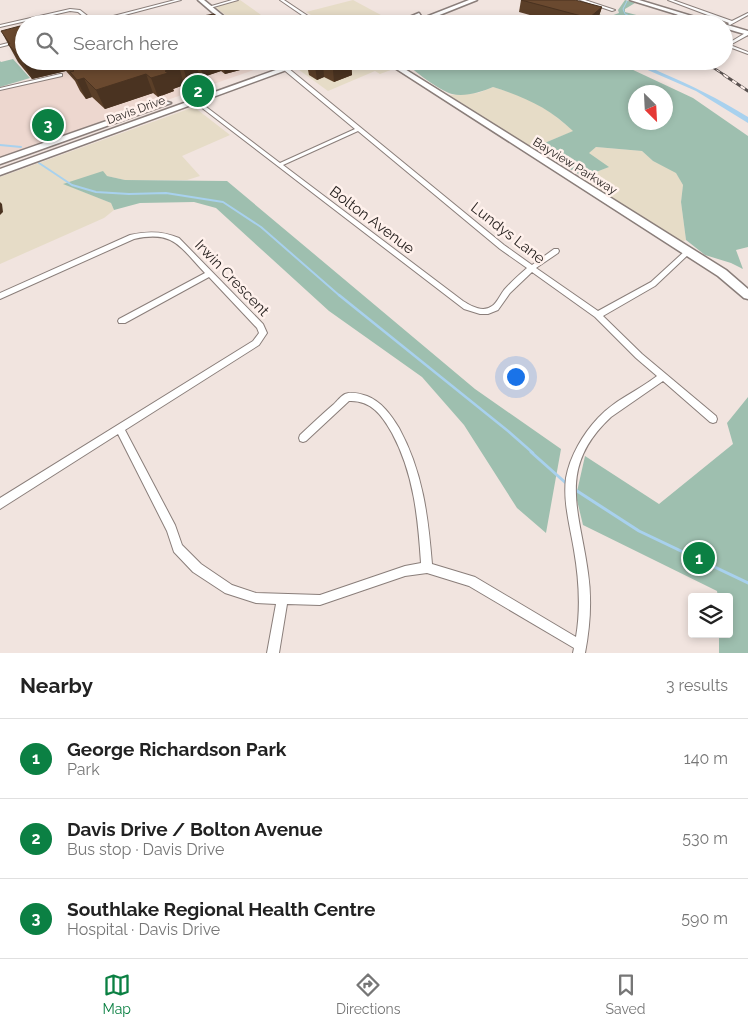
<!DOCTYPE html>
<meta charset="utf-8">
<style>
body{margin:0;font-family:Raleway,sans-serif;background:#f2f2f2;color:#222}
.controls{position:absolute;right:15px;bottom:15px;display:grid;overflow:hidden;border-radius:5px;box-shadow:0 2px 8px #0003}
.controls button{width:45px;height:45px;display:grid;place-items:center;padding:0;border:0;border-bottom:1px solid #e0e0e0;background:#fff;color:#222;font:25px sans-serif}
.compass{position:absolute;left:628px;top:85px;width:45px;height:45px;border-radius:50%;background:#fff;box-shadow:0 2px 8px #0003;rotate:156deg}
.you{position:absolute;left:515px;top:376px;width:18px;height:18px;margin:-12px;border:4px solid #fff;border-radius:50%;background:#1a73e8;box-shadow:0 0 0 8px #1a73e833}
.badge{display:grid;place-items:center;width:32px;height:32px;border-radius:50%;background:#0b8043;color:#fff;font-size:16px;font-weight:700}
.pin{position:absolute;translate:-50% -50%;border:2px solid #fff;box-shadow:0 1px 5px #0006}
.list{margin:0;padding:0;list-style:none}
h2{display:flex;justify-content:space-between;align-items:center;height:65px;margin:0;padding:0 20px;font-size:21px}
h2 small{font-size:16px;font-weight:400;color:#767676}
.list li{display:grid;grid-template-columns:32px 1fr auto;gap:15px;align-items:center;box-sizing:border-box;height:80px;padding:0 20px;border-top:1px solid #e0e0e0}
.list b{display:block;font-size:19px;white-space:nowrap}
.list p{margin:0;font-size:16px;white-space:nowrap;color:#767676}
.list em{font-size:16px;font-style:normal;color:#767676}
.icon{flex:none;width:28px;height:28px;fill:none;stroke:currentColor;stroke-width:2;stroke-linecap:round;stroke-linejoin:round}
.map{position:relative;flex:none;width:748px;height:653px;overflow:hidden}
.search{position:absolute;background:#fff;box-shadow:0 2px 8px #0003;left:15px;right:15px;top:15px;height:55px;display:flex;align-items:center;gap:12px;box-sizing:border-box;padding:0 18px;border-radius:28px;color:#767676;font-size:19px}
.sheet{height:305px;background:#fff}
nav{display:flex;justify-content:space-around;align-items:center;box-sizing:border-box;height:70px;border-top:1px solid #e0e0e0;background:#fff;font-size:14px;color:#767676}
nav a{display:grid;justify-items:center;gap:2px}
nav .on{color:#0b8043}
.map>svg:first-child{display:block}
.commercial{fill:#e6dcc7}
.built{fill:#edd7cf}
.green{fill:#9ebfaf;fill-rule:evenodd}
.water{fill:#a8d1ee}
.lines{fill:none;stroke-linecap:round;stroke-linejoin:round}
.stream-far3{stroke:#a8d1ee;stroke-width:1}
.stream-far2{stroke:#a8d1ee;stroke-width:2}
.stream-far1{stroke:#a8d1ee;stroke-width:2.5}
.stream{stroke:#a8d1ee;stroke-width:3}
.street-casing{stroke:#8a7e7a;stroke-width:2}
.secondary-casing{stroke:#8a7e7a;stroke-width:3}
.primary-casing{stroke:#8a7e7a;stroke-width:3}
.street{fill:#fff;fill-rule:evenodd}
.secondary{fill:#fff;fill-rule:evenodd}
.primary{fill:#fff;fill-rule:evenodd}
.rail-far1-casing{stroke:#5a5250;stroke-width:2.5}
.rail-casing{stroke:#5a5250;stroke-width:3}
.rail-far1{stroke:#fff1ec;stroke-width:1;stroke-dasharray:4;stroke-linecap:butt}
.rail{stroke:#fff1ec;stroke-width:2;stroke-dasharray:5;stroke-linecap:butt}
.wall{fill:#5b3f28}
.shaded-wall{fill:#4a3321}
.building{fill:#6a492f;stroke:#4a3321}
.labels{text-anchor:middle;stroke-width:5;stroke-linejoin:round;paint-order:stroke}
.far-street-label{font-size:12px;fill:#241f1d;stroke:#fff1ec}
.street-label{font-size:15px;fill:#241f1d;stroke:#fff1ec}
</style>
<div class="map">
<svg width="748" height="653" viewBox="0 0 748 653">
<rect width="100%" height="100%" fill="#f1e4df"/>
<!-- commercial -->
<g class="commercial">
<path d="M240,0l34,24h-37l-22,-17z"/>
<path d="M353,0l39,21 -5,3h-61l-20,-12z"/>
<path d="M312,61h72l12,7 -16,6 -5,-3 -47,20 -33,-24z"/>
<path d="M493,87l33,10 24,15 24,19 -42,17 -83,-53 29,-2z"/>
<path d="M194,107l36,28 -48,21 18,20 -13,4h-62l-18,-4 -43,8 47,19 3,7 -10,8 -104,46v-87z"/>
<path d="M596,147l46,4 11,10 23,11 7,13 -2,17 5,38 -4,2 -102,-63 28,-12 -20,-14z"/>
</g>
<!-- built -->
<path class="built" d="M90,61h174l4,4 -268,93v-67l92,-27z"/>
<!-- green -->
<g class="green">
<path d="M625,0l10,3 -10,6v3l38,10 -1,2h-40l-56,-20 42,13 11,-4 -1,-3z"/>
<path d="M13,59l17,19 -30,9v-26l1,1z"/>
<path d="M404,61h210l79,37 55,38v111l-12,3 7,19 -12,-6 -26,-8 -19,-15 -5,-38 2,-17 -7,-12 -23,-12 -11,-10 -46,-4 -7,6 20,14 -26,10 -48,-30 38,-16c-24,-23 -48,-34 -80,-44 -12,5 -28,10 -41,7 -12,-3 -40,-24 -48,-33zM636,92h30v30h-30z"/>
<path d="M103,171l4,5 18,4 102,1 248,208 86,60 -15,84 -29,-25 -53,-83 -42,-48 -93,-66 -113,-103 -22,-6 -54,1 -26,7 -3,-7 -48,-19z"/>
<path d="M748,397v256h-29v-19h10v-37h-11l-1,-6 -134,-66 -7,-29 9,-40 74,48 74,-60 -6,-21z"/>
</g>
<!-- water -->
<path class="water" d="M627,61c12,0 22,6 33,11 31,13 59,27 88,45v6l-52,-32z"/>
<g class="lines">
<!-- stream-far3 -->
<path class="stream-far3" d="M627,1l-4,8 2,5 24,10"/>
<!-- stream-far2 -->
<g class="stream-far2">
<path d="M0,145l21,2"/>
<path d="M39,163l33,22 24,7 33,2 37,-1 57,9 38,25 79,69"/>
</g>
<!-- stream-far1 -->
<path class="stream-far1" d="M339,295l169,136 25,22"/>
<!-- stream -->
<g class="stream">
<path d="M531,452l36,32"/>
<path d="M574,489l65,42 109,52"/>
</g>
<defs>
<g id="street">
<path d="M175,0h6l-90,24h-7l6,-2 -12,-10 -8,-1 -70,16v-2l70,-16 10,1 14,11z"/>
<path d="M232,0h6l-28,8 -2,-1z"/>
<path d="M280,0h4l36,24h-5z"/>
<path d="M580,0h5l30,10 -3,1z"/>
<path d="M668,0h5l59,21 16,-8v2l-18,10 -2,-1 1,-1z"/>
<path d="M680,13l3,1 -15,10h-5z"/>
<path d="M747,32h1v3l-18,10 18,7v2l-24,-9v-2l3,1z"/>
<path d="M24,39v2l-24,6v-2z"/>
<path d="M284,68h4l216,177 28,20 22,-16h4l1,2 -1,2 -22,15 62,43 53,-29 35,-32h2l3,2 -36,34 -52,30 39,38 74,62 1,3 -1,3 -3,1 -3,-1 -47,-41 -52,36c-55,51 -31,94 -23,156 4,27 2,54 -3,80h-12l1,-5 -105,-62 -42,-13 -22,3 -85,29 -33,-1 -8,49h-12l9,-49 -20,-1 -31,-10 -32,-21 -19,-20 -7,-21 -49,-97 -118,75v-11l253,-157 6,-8 -2,-5 -48,-51 -84,46h-6l-1,-2 1,-2 86,-46c-25,-26 -31,-43 -71,-34l-134,60v-6l130,-58c17,-4 33,-4 49,3l84,86 4,9 -8,12 -134,85 50,95 7,20 19,19 31,21 24,8 64,2 85,-29 16,-3c-3,-45 -7,-89 -29,-130 -10,-18 -21,-33 -43,-32l-43,40 -3,1 -3,-1 -1,-3 1,-3c11,-10 22,-21 34,-31 3,-3 7,-8 11,-10 7,-3 16,0 22,2 15,6 24,19 32,32 24,44 29,88 33,136l43,13 101,60c5,-29 3,-58 -2,-87 -4,-24 -11,-48 -8,-72 4,-22 17,-44 32,-60 16,-18 40,-27 59,-42l-21,-18 -41,-41 -63,-45 -22,21 -12,17 -10,4h-8l-16,-5 -271,-208 4,-1 83,63 75,-34 -71,-59zM358,131l142,118 27,19c-8,7 -16,14 -23,22 -4,5 -7,13 -12,16 -9,7 -21,0 -29,-5l-180,-136z"/>
<path d="M60,74h2v2l-62,14v-2z"/>
</g>
<g id="secondary">
<path d="M198,0h6l29,24h-7z"/>
<path d="M630,0h9l79,24h-10z"/>
<path d="M724,24l24,7v4l-24,-7z"/>
<path d="M274,61h7l8,8 -5,1z"/>
<path d="M384,61h8l334,209 22,19v10l-4,-1 -26,-22z"/>
</g>
<g id="primary">
<path d="M469,0h8l-60,24h-9z"/>
<path d="M419,13l2,3 -19,8h-9z"/>
<path d="M301,61h10l-311,114v-6z"/>
<path d="M164,101l7,2 -171,61v-6z"/>
</g>
</defs>
<!-- street casing -->
<use href="#street" class="street-casing"/>
<!-- secondary casing -->
<use href="#secondary" class="secondary-casing"/>
<!-- primary casing -->
<use href="#primary" class="primary-casing"/>
<!-- street -->
<use href="#street" class="street"/>
<!-- secondary -->
<use href="#secondary" class="secondary"/>
<!-- primary -->
<use href="#primary" class="primary"/>
<defs>
<g id="rail-far1">
<path d="M586,13l34,11"/>
<path d="M703,61l23,15"/>
</g>
<path id="rail" d="M724,75l24,16"/>
</defs>
<!-- rail-far1 casing -->
<use href="#rail-far1" class="rail-far1-casing"/>
<!-- rail casing -->
<use href="#rail" class="rail-casing"/>
<!-- rail-far1 -->
<use href="#rail-far1" class="rail-far1"/>
<!-- rail -->
<use href="#rail" class="rail"/>
</g>
<!-- wall -->
<g class="wall">
<path d="M521,0l81,7 -4,12 -5,5h-31l-43,-12z"/>
<path d="M1,31l23,30h235v4l-34,9 -4,-3 -18,6 -4,-3 -10,12 -5,-1 -11,4 1,2 -16,6 -5,-4 -48,16 -13,-12 -6,2 -6,-8 -5,-10 -9,-10 -34,8 -14,-17z"/>
<path d="M304,61h46l1,1 1,13 -18,7 -10,-5 -7,3 -8,-5 -1,-5 -3,-2z"/>
</g>
<!-- shaded-wall -->
<g class="shaded-wall">
<path d="M602,7l-4,12 -5,5h-6l2,-6z"/>
<path d="M22,60h2v1h37l5,10 -34,8z"/>
<path d="M189,61h6l4,13 -10,12 -6,-19z"/>
<path d="M199,61h20l2,10 -18,6z"/>
<path d="M222,61h37v4l-34,9z"/>
<path d="M351,62l1,13 -18,7 -1,-13z"/>
<path d="M323,63l1,14 -7,3 -2,-14z"/>
<path d="M179,66l5,19 -11,4 1,2 -16,6 -7,-19 14,-7z"/>
<path d="M146,74l7,19 -48,16 -9,-19z"/>
<path d="M84,78l8,19 -6,2 -9,-19z"/>
<path d="M0,202l2,2 1,8 -3,3z"/>
</g>
<!-- building -->
<g class="building">
<path d="M521,0h54l27,7 -13,11z"/>
<path d="M214,14l14,10h-37l-5,-5z"/>
<path d="M20,26l4,2v32h-2l-14,-16h2l-9,-13z"/>
<path d="M64,61h125l-6,6 -4,-1 -14,5 3,2 -17,5 -5,-4 -50,16 -12,-12 -7,2 -7,-8 4,-1z"/>
<path d="M309,61h41l1,1 -18,7 -10,-6 -8,3 -8,-4z"/>
</g>
<g class="labels">
<!-- far-street labels -->
<g class="far-street-label">
<text transform="translate(136 110) rotate(-20)" y="4">Davis Drive</text>
<text transform="translate(575 166) rotate(32)" y="4">Bayview Parkway</text>
</g>
<!-- street labels -->
<g class="street-label">
<text transform="translate(372 220) rotate(37)" y="5">Bolton Avenue</text>
<text transform="translate(508 233) rotate(38)" y="5">Lundys Lane</text>
<text transform="translate(232 278) rotate(46)" y="5">Irwin Crescent</text>
</g>
</g>
</svg>
<div class="controls">
<button><svg class="icon" aria-label="layers" viewBox="0 0 24 24"><path d="M12 4l9 5-9 5-9-5zM3 14l9 5 9-5"/></svg></button>
</div>
<svg class="compass" viewBox="-18 -18 36 36"><path d="M0-13l5 13h-10z" fill="#e53935"/><path d="M0 13l5-13h-10z" fill="#767676"/></svg>
<div class="you"></div>
<div class="pin badge" style="left:699px;top:558px">1</div>
<div class="pin badge" style="left:198px;top:91px">2</div>
<div class="pin badge" style="left:48px;top:125px">3</div>
<div class="search"><svg class="icon" aria-label="search" viewBox="0 0 24 24"><circle cx="10" cy="10" r="6"/><path d="M15 15l6 6"/></svg>Search here</div>
</div>
<section class="sheet">
<h2>Nearby<small>3 results</small></h2>
<ul class="list">
<li><span class="badge">1</span><div><b>George Richardson Park</b><p>Park</p></div><em>140 m</em></li>
<li><span class="badge">2</span><div><b>Davis Drive / Bolton Avenue</b><p>Bus stop · Davis Drive</p></div><em>530 m</em></li>
<li><span class="badge">3</span><div><b>Southlake Regional Health Centre</b><p>Hospital · Davis Drive</p></div><em>590 m</em></li>
</ul>
</section>
<nav>
<a class="on"><svg class="icon" aria-label="map" viewBox="0 0 24 24"><path d="M3 6l6-2 6 2 6-2v14l-6 2-6-2-6 2zM9 4v14M15 6v14"/></svg>Map</a>
<a><svg class="icon" aria-label="directions" viewBox="0 0 24 24"><path d="M12 3l9 9-9 9-9-9zM9 14v-3h6M13 9l2 2-2 2"/></svg>Directions</a>
<a><svg class="icon" aria-label="saved" viewBox="0 0 24 24"><path d="M7 4h10v16l-5-4-5 4z"/></svg>Saved</a>
</nav>
